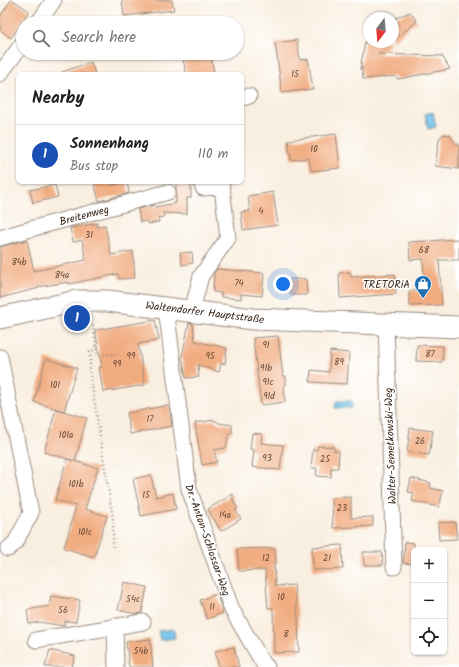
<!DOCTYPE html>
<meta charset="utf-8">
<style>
body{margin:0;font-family:Kalam,sans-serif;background:#f6f6f6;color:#202124}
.controls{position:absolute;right:12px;bottom:12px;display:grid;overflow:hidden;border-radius:6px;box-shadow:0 1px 3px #0004}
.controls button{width:36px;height:36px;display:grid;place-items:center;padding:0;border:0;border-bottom:1px solid #e0e0e0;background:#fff;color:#202124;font:20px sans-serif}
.compass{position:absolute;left:363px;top:12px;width:36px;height:36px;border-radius:50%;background:#fff;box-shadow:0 1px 3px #0004;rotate:196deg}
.you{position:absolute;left:283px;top:284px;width:14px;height:14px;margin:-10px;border:3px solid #fff;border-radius:50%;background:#1a73e8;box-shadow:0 0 0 6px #1a73e833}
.badge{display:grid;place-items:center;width:26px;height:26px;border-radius:50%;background:#1f6fb2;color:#fff;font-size:13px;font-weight:700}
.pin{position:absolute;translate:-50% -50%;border:2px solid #fff;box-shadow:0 1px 4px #0006}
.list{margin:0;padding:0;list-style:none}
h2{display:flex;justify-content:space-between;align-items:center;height:52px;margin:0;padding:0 16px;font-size:17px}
h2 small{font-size:13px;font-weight:400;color:#757577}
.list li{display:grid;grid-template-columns:26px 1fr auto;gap:12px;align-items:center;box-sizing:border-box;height:60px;padding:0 16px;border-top:1px solid #e0e0e0}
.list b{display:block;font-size:15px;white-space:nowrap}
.list p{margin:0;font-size:13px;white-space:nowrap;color:#757577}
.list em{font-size:13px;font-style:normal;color:#757577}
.icon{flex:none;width:22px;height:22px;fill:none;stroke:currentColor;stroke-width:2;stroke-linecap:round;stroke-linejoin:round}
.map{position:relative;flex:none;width:459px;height:667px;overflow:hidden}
.search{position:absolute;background:#fff;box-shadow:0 1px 3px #0004;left:16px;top:16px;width:228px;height:44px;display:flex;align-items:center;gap:10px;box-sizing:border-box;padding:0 14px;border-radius:22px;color:#757577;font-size:15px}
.panel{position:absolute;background:#fff;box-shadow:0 1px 3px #0004;left:16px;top:72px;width:228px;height:112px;border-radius:6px}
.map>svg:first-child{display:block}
.water{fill:#6ec2ea;stroke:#547684}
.building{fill:#f1ac80}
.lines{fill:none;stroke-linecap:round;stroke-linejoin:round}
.street-casing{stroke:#9a8c7f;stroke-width:17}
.secondary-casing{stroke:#9a8c7f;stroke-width:23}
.path{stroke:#9a8c7f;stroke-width:2.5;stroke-dasharray:1 3;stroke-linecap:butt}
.street{stroke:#fff;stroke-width:15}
.secondary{stroke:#fff;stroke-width:21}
.labels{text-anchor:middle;stroke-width:3;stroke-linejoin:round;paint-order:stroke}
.number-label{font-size:9px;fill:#684a36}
.street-label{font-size:11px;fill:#3b2a1e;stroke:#fff}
.poi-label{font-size:11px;fill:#3b2a1e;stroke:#fff;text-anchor:end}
</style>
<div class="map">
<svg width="459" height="667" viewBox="0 0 459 667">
<rect width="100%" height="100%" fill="#fff"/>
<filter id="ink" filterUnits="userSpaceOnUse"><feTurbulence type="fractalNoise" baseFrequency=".025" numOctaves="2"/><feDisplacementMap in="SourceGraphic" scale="8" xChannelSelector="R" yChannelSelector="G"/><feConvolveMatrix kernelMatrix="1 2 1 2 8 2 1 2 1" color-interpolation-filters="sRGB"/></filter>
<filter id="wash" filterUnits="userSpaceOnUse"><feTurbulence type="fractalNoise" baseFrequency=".012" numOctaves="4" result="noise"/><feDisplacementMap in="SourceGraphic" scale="16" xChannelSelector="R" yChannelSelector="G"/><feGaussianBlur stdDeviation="0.9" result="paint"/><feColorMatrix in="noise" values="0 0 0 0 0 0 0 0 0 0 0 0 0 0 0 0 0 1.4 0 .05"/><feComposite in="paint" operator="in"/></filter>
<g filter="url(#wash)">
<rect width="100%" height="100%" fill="#f9efe0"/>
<!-- water -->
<g class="water">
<path d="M433,112l3,15 -8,2 -3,-15z"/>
<path d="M336,401h16v7h-17z"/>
<path d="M174,629l1,9 -15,2 -2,-9z"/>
</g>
<g id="blocks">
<!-- building -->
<g class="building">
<path d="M11,0h2l16,11 -18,27 -11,-8v-13z"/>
<path d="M122,0h50l2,10 -50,6z"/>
<path d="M410,12l7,9 -24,20v-22z"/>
<path d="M297,40l3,20 8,-1 5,30 -31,4 -7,-50z"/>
<path d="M365,42h27l-14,12 64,2 8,13 -52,10 -3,-3 -32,3 -1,-12 -2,3z"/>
<path d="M182,53h22v4l7,-1 3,18h-28z"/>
<path d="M91,62l4,12h-33v-2z"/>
<path d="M336,134l4,34 -29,3 -2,-13 -18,2 -3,-20z"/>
<path d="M443,134l7,1 6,9h3v25l-24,-3 4,-27z"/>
<path d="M94,182h17l1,3 15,-3 2,11 -30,8z"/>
<path d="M176,182h15v16h-4v16l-24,-1 1,4 -6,1 1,4 -11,2 -1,-3 -7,1 -2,-13 17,-4v2l21,-4z"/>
<path d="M55,185l3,12 -25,6 -3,-13z"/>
<path d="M273,192l5,33 -35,5 -2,-18 9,-1 -2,-15z"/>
<path d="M97,223v4l8,-2 6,30 22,-4 2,27 -16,1 -1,-5 -49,10 -1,-2 -30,5 1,1 -39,10v-51l27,-7 7,31 52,-11 -4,-20 -9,2 -3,-14z"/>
<path d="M459,239v21h-20l3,45 -32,1 -1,-15 16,-1 -2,-31 -13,1 -1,-18z"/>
<path d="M192,252l1,11 -11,2 -2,-12z"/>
<path d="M217,269l47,4 -2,23 -21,-2v5l-20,-2v-4l-8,-1 1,-19z"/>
<path d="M350,272l1,5 44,-3 1,20 -56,4 -1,-25z"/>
<path d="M290,279h16l1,16h-17z"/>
<path d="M155,320l4,20 -21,4 7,41 -42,7 -4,-25h3l-7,-37z"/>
<path d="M189,323l4,1 2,17 32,7 -2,16 -4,-1 -2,9 -21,-7 1,12 -13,1 -4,-21z"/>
<path d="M278,336l5,40h3v9h-2l1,17 -24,3 -8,-67z"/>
<path d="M417,345l26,1 -1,16 -26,-1z"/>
<path d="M330,351l19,2 -2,31 -37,-2 1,-12 18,2z"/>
<path d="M46,359l31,9 -13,43 -30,-9z"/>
<path d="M169,405l3,21 -42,8 -3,-21z"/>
<path d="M56,409l31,9 -12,43 -31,-9z"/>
<path d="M214,420l5,3 13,2v8h-3l-3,15 -12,2 3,12 -15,3 -7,-42z"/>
<path d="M410,428l23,3 -4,24 -22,-3z"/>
<path d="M252,433l10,1 -1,9 22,2 -3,25 -28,-3 2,-17 -4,-1z"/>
<path d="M318,446l16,1v4h5l-1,17h-7v9l-15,-1 1,-8h-6l2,-19 4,1z"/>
<path d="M67,459l31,9 -13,41 22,7 -13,41 -30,-9 12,-42 -21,-6z"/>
<path d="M151,475l5,22 17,-4 3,16 -35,7 -8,-37z"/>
<path d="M411,478l20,5 -1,5 13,3 -4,16 -27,-6 2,-8 -6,-1z"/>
<path d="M233,494v7l5,7 -3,2 6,9 -20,12 -13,-22z"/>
<path d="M351,497v21l22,-1v9l-40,2 -1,-30z"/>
<path d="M455,522l2,17 -18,1 -1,-17z"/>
<path d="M405,542l9,1v21l-11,-1z"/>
<path d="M342,545l1,24 -30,1 -1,-23z"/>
<path d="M275,548l1,15h-2l1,23 19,-1 4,31 1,36 -25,1 -1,-45h-5l-3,-38 -26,1 -2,-22z"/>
<path d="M363,552h19l1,13h-19z"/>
<path d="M124,582l23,5 -5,26 -6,1 -18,-4z"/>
<path d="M217,594l6,19 -16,6 -7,-19z"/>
<path d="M51,596l29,4 -4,22 -11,-1 -1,5 -25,-4 -10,2 -2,-14 22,-4z"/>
<path d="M150,639l3,28h-24l-3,-25z"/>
<path d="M234,647l5,20h-20l-4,-16z"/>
<path d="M50,650l25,6 -3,11h-27z"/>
</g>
</g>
</g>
<g filter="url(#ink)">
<use href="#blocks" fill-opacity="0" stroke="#9a8c7f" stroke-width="1"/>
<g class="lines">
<defs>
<g id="street">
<path d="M38,23l16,-23"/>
<path d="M0,74l23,-31"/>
<path d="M242,98l7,-2"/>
<path d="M0,238l34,-10 134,-36"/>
<path d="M166,308l23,181 43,121 31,53 4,4"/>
<path d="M192,311l9,-35 27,-38 -6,-51 -19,1 -2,-6"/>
<path d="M386,324l8,243"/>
<path d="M0,357l31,156 -16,30 -7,6"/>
<path d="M115,626l1,41"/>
<path d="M36,640l107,-18"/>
</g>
<path id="secondary" d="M0,318l77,-17h31l145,18 206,8"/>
</defs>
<!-- street casing -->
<use href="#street" class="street-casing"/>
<!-- secondary casing -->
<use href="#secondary" class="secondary-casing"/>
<!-- path -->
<g class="path">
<path d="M93,325l5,30 20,-1"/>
<path d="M97,348l-7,4v21l23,146v28"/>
</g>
<!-- street -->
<use href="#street" class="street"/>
<!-- secondary -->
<use href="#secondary" class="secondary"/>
</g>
</g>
<!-- icons -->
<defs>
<symbol id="shop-pin" viewBox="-11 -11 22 30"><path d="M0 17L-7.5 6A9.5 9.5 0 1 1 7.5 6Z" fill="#1f6fb2" stroke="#fff"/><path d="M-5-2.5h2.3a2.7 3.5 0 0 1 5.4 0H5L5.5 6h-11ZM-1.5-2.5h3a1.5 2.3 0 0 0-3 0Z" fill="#fff"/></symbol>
</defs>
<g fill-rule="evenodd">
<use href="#shop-pin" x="413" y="274" width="20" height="27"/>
</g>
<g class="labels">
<!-- number labels -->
<g class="number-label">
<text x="295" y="77">15</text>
<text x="314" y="152">10</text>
<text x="261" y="214">4</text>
<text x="89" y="238">31</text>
<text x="424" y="253">68</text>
<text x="19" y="265">84b</text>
<text x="62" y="278">84a</text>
<text x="239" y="286">74</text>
<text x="266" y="348">91</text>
<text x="430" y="357">87</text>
<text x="131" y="359">99</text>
<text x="210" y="359">95</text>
<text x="339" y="365">89</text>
<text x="117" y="367">99</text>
<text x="266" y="371">91b</text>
<text x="268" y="385">91c</text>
<text x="55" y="388">101</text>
<text x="269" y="399">91d</text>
<text x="150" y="422">17</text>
<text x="66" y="438">101a</text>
<text x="420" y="444">26</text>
<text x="267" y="461">93</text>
<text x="325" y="462">25</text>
<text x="76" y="487">101b</text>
<text x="146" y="498">15</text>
<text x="342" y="511">23</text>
<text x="225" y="518">14a</text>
<text x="85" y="535">101c</text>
<text x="266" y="561">12</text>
<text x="327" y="561">21</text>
<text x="281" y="600">10</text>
<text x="133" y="602">54c</text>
<text x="212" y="610">11</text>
<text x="63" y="613">56</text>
<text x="286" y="637">8</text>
<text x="141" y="654">54b</text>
</g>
<!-- street labels -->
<g class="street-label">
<text transform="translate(84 215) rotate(-15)" y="4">Breitenweg</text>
<text transform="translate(205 312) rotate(7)" y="4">Waltendorfer Hauptstraße</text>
<text transform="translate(390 446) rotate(-92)" y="4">Walter-Semetkowski-Weg</text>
<text transform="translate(208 540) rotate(71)" y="4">Dr.-Anton-Schlossar-Weg</text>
</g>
<!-- poi labels -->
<g class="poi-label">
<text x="410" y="288">TRETORiA</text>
</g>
</g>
</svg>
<div class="controls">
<button>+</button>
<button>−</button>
<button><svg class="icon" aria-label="locate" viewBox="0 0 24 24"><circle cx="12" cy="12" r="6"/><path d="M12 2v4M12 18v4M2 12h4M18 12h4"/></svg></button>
</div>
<svg class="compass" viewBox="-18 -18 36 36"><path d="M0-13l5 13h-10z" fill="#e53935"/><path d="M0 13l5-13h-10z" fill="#757577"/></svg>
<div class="you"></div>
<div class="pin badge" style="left:77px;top:318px;background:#1a4fb4">1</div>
<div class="search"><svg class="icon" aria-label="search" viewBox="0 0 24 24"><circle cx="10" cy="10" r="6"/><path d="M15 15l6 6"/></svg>Search here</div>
<section class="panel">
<h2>Nearby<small></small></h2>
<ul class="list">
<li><span class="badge" style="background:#1a4fb4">1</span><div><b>Sonnenhang</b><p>Bus stop</p></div><em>110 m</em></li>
</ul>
</section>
</div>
